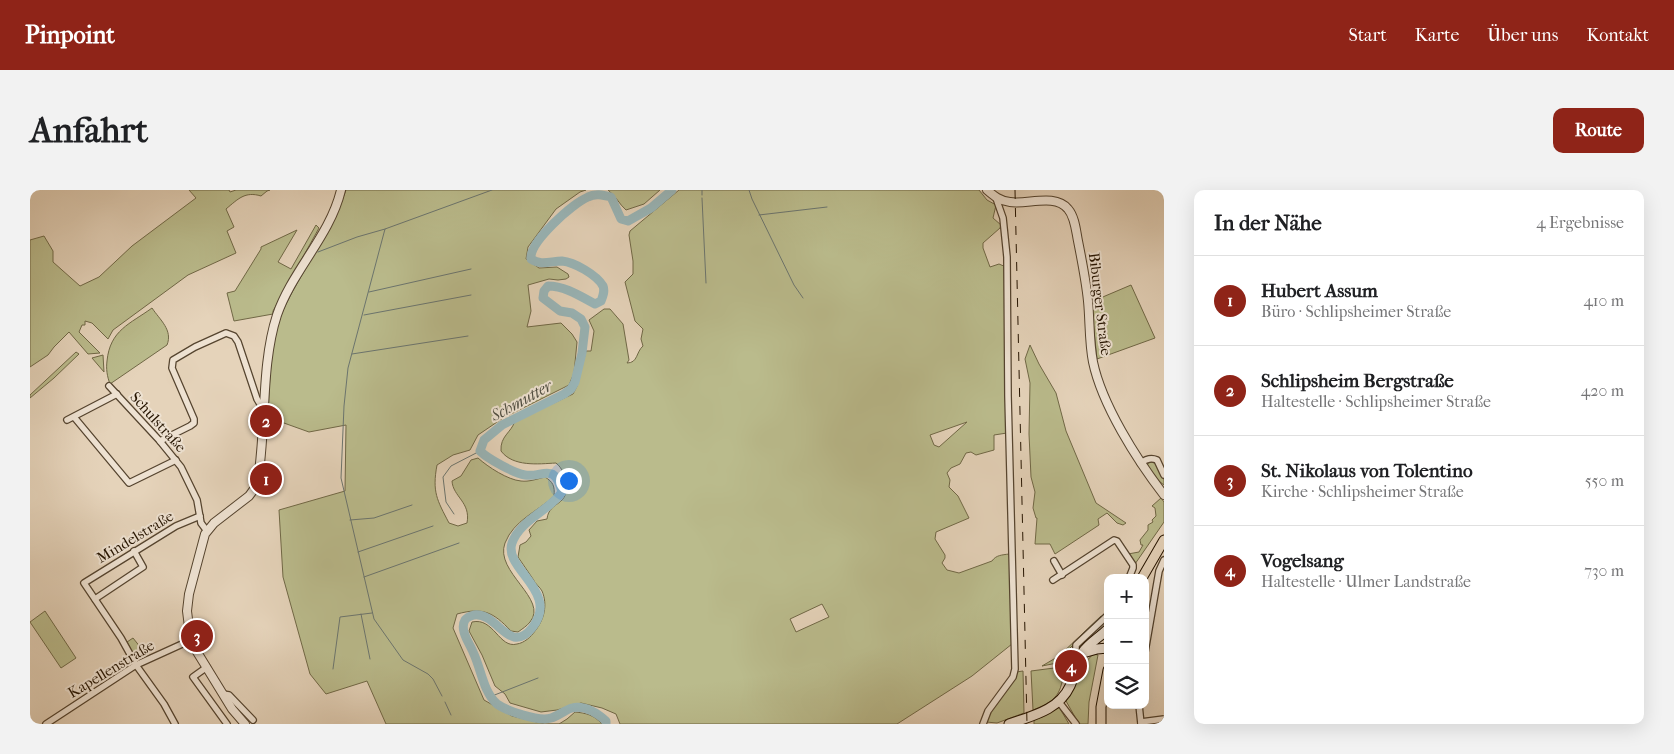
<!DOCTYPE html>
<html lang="de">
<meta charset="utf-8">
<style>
body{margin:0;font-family:"IM FELL French Canon",serif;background:#f2f2f2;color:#202124}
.controls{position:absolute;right:15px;bottom:15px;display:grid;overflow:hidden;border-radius:10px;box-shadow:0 5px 20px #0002}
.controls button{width:45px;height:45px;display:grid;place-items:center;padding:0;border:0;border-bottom:1px solid #e0e0e0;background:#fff;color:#202124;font:25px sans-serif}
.you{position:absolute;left:538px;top:290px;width:18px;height:18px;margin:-12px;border:4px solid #fff;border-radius:50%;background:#1a73e8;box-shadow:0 0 0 8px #1a73e833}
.badge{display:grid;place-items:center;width:32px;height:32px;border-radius:50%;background:#8f2418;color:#fff;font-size:16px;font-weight:700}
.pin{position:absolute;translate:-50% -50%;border:2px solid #fff;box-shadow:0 1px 5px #0006}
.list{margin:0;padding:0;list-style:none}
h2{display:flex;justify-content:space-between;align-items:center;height:65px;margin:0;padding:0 20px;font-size:21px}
h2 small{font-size:16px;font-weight:400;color:#757577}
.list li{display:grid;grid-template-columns:32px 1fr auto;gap:15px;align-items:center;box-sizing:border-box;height:90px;padding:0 20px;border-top:1px solid #e0e0e0}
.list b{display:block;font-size:19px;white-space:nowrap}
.list p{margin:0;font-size:16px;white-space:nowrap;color:#757577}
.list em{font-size:16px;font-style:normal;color:#757577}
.icon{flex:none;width:28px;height:28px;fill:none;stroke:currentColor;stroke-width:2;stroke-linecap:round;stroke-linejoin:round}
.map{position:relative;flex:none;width:1134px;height:534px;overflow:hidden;border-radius:10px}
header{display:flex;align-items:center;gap:30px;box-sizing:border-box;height:70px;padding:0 25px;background:#8f2418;color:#fff}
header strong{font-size:24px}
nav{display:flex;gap:28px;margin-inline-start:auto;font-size:18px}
.intro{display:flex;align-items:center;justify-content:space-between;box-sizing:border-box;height:120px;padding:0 30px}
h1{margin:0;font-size:35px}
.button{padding:12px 22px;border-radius:10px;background:#8f2418;color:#fff;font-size:18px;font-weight:700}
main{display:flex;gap:30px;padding:0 30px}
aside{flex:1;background:#fff;border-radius:10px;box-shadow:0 5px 20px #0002}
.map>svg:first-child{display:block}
.green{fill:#babb8c;stroke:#706846;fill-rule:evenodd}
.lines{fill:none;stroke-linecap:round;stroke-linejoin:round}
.stream{stroke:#6b756f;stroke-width:1}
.river{stroke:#99b6b9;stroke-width:9}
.minor-casing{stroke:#55442f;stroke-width:8}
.tertiary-casing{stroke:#55442f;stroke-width:10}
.secondary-casing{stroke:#251401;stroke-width:11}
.primary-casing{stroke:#251401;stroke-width:11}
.minor{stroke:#eee2d2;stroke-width:5.5}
.tertiary{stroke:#eee2d2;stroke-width:8}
.secondary{stroke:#eee2d2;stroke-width:9}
.primary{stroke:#e5d3ba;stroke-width:9}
.rail{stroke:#251401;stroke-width:1;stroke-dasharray:9 9;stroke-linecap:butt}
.labels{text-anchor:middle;stroke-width:4;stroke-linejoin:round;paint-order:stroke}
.street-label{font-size:15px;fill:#251401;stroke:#eee2d2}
.water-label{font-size:16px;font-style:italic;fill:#4e4d41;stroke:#eee2d2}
</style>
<header>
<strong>Pinpoint</strong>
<nav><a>Start</a><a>Karte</a><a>Über uns</a><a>Kontakt</a></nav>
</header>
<div class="intro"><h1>Anfahrt</h1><a class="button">Route</a></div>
<main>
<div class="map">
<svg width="1134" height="534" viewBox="0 0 1134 534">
<rect width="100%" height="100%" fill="#e5d3ba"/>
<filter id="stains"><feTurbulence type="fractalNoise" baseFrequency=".004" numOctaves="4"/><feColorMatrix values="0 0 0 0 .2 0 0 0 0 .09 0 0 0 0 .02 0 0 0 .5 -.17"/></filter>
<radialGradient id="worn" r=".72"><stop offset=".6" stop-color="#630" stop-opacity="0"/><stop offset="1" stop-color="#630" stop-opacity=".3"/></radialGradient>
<!-- green -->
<g class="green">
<path d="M159,0h40l1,2 6,-2h34l-3,1 -6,5c-16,-5 -23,3 -35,13l8,18 -7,4 9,22 -48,22 -75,55 -5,9 -16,-16 -7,-2v4h-3l-3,7 21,21 -12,1 -19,-22 -15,15 -6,8 -18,12v-127l14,-4 9,15v11l27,24 19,-9 33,-31 64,-48z"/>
<path d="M316,0h240l-6,2 -24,17 -28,38 -2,12 13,9 18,-1 11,7 1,3 -3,2 -8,1 -9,-1 -21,6 3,26 -4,16 34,-4 11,11 5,8 -3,31 -5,12 -66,33 -25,17 -8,15 -17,5 -16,10c-5,27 0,35 12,58l9,3 9,-3c4,-21 -14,-26 -15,-42l9,-5 10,-16 7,-2c10,9 30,22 43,23 8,1 16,-2 24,-4 8,5 10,9 9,19 -17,16 -40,24 -49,47 -11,29 44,56 25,79 -3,4 -8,7 -12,10l-7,-1c-18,-19 -28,-24 -54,-17l-4,14 31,72 28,16 33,8h14l8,-5 8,-7c11,1 19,3 27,12h-216l-19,-43 -41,13 -16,-20 -27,-97 -4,-67 66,-19 1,-66 -37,7 -39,-14 -2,-6c2,-35 2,-73 17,-106 19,-39 47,-74 61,-116z"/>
<path d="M578,0h52l-16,14 -18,6c-7,-6 -10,-14 -18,-20z"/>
<path d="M649,0h300l8,10 9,5 -3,13 8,7 -1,3 -17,15v5l7,19 9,-3 7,3 1,166 -13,2v15l-18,5 -5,-3 -5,1 -6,11 -9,4 -4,5 3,7 -1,7 9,9 11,22 -33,14 -1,7 10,16v3l-3,5 5,7 12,3 33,-12c4,-6 10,-6 17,-7l2,4 1,86 -40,32 -75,48h-277l-4,-10 -14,-6 -21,-5 -24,7 -16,2 -31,-9 -5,-9 -10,-8 -13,-31 -13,-24 3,-9c22,-5 27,27 45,22 7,-1 14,-7 18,-13 9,-11 13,-26 7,-40 -2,-4 -7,-7 -9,-12 -5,-7 -10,-15 -15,-22l2,-12 6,-3 5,-6 -2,-6 8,-9 10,-2c2,-19 24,-12 18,-38 -2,-8 -2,-12 -9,-18 -18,1 -43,4 -55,-12 -1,-15 10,-18 14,-30l58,-27 4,-8 9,-35h5l3,-20 -5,-11 15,-11h6l13,15 6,36 -2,3c11,0 9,-11 16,-17l-2,-7 2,-10 -8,-8 -10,-39 8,-8v-13l-4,-26 1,-4zM937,232l-28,25 -5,-2 -4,-10zM792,414l7,13 -33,15 -6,-13z"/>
<path d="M286,35l3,3 -46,83v3l-39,7 -7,-28 8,-2 26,-42v-2l36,-17 -19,32 13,7z"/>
<path d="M1101,95l24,53 -58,21 -6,-57z"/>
<path d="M122,118c8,12 21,22 15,37l-57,39c-3,-8 -4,-15 -3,-23 3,-31 23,-37 45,-53z"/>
<path d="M1000,155l9,19 17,29 10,38 30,72 30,20 -3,2 -6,-2 -10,-10 -9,6 1,6 -44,29 -5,-10h-15l2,-26h-1l-3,-10 2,-16 -4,-15 -2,-43 1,-51 -5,-24z"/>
<path d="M46,162l3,2 -25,24 -24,20v-3z"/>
<path d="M73,165l1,17 -12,-14z"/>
<path d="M1122,272l6,3 3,10 3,3v7l-10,-8 -7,-10 1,-4z"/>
<path d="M1131,308l3,4v20l-29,42 -7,-10 11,-2 4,-7h-2l-1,-5 8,-10v-5l5,-3 -1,-2 4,-4 -1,-8 -3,-2z"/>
<path d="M15,421l31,47 -15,10 -31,-46z"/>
<path d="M1071,426l2,1 -30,28 -3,3v3l-13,12 -15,3 17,-10z"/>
<path d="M103,448l8,10 -1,3 4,6 -7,4 -10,-19z"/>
<path d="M1064,464l4,1 -9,47 -1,22h-9l-13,-23c8,-12 17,-41 28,-47z"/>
<path d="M1034,471l2,2c-6,28 -4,36 -33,47l-2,-39 23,-3z"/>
<path d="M993,481l1,42 -27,10 -11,-1 1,-7 29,-43z"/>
<path d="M1029,517l10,17h-35v-5l8,-2z"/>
</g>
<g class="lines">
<!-- stream -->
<g class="stream">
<path d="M672,0v5"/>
<path d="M719,0l3,9 42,86 9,13"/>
<path d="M672,8l4,85"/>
<path d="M729,25l68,-8"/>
<path d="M288,62l39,-15 28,-8"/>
<path d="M339,102l102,-23"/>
<path d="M334,125l107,-20"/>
<path d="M322,164l116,-18"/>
<path d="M424,324l-8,-12 -3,-25 8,-11 29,-15"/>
<path d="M320,330l24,-2 38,-13"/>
<path d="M328,362l75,-26"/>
<path d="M334,387l95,-34"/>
<path d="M331,424l9,45"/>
<path d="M303,479l7,-52 32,-4"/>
<path d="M412,506l-9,-17 -5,-5 -25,-14 -29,-41 -33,-141 3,-72 4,-38 37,-139 107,-39"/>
<path d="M462,506l46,-18"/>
<path d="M415,512l6,13"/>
</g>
<!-- river -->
<path class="river" d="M576,534v-3c-9,-8 -22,-16 -34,-13 -7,2 -14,8 -21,10 -12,4 -44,-7 -54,-14 -14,-12 -16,-36 -24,-52 -3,-8 -14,-22 -8,-32 2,-3 5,-4 9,-5 24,-3 35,41 58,13 29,-36 -29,-59 -20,-85 8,-23 37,-32 50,-51 -8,-31 -19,-14 -37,-17 -11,-2 -37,-16 -45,-24l4,-11 18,-15 62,-31 7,-5 4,-7 7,-29 3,-26 -4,-8 -9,-6 -12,-2 -17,-13 1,-7 4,-5c17,0 32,10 47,18l6,-3c2,-5 4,-10 2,-15 -6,-11 -29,-24 -41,-25 -11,0 -21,5 -31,-2 -2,-17 41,-55 57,-62 7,-4 15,-2 23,0l10,22 7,2 23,-13 21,-18"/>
<defs>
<g id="minor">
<path d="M79,196l50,54 22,27 16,33 4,23 6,8"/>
<path d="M44,227l55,66 47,-23"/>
<path d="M37,230l50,-26"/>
<path d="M130,251l30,-15 4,-3v-4l-22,-51 1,-8 22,-13 31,-14 8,3 4,6 19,57 3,5 4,3"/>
<path d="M1110,273c6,-3 10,-6 17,-3l7,15"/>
<path d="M1024,371l8,14"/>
<path d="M1023,390l61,-40 3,1 16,24v3l-4,10"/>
<path d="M65,409l48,-32 -9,-16"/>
<path d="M1115,462l14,-81 5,-11"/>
<path d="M1050,467l-4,-4v-8l32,-30"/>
<path d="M177,477l-14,10 34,47"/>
<path d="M193,504l6,1 24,25"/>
<path d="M1029,512l17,22"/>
<path d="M1109,515l2,19"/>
<path d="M1111,532l23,-3"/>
<path d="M16,534l90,-59 55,-25"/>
<path d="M145,534l-11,-20 -28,-39 -15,-27 -37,-55 92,-57 24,-10"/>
<path d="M953,534l5,-13 25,-34 2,-8 -7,-273 -1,-139 -4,-39 -7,-20"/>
</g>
<g id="tertiary">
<path d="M957,0c7,6 13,11 23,12 17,3 45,-9 58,7 7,8 8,22 10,32 4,20 8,40 10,60 2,20 1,41 5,61 9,43 44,98 71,133"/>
<path d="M215,534l-13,-15 -38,-62 -5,-20 -2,-16 2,-17 16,-60 9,-11 35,-27 8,-11c10,-54 3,-118 20,-170 15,-44 53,-79 64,-125"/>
</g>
<g id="secondary">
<path d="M1053,463l14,-4 11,-1"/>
<path d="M979,534c23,-8 50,-14 61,-38 5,-11 6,-23 12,-33 7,-10 18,-16 26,-24"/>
</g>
<g id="primary">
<path d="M1112,388l22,-38"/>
<path d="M1071,534v-17l7,-37"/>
</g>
</defs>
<!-- minor casing -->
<use href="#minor" class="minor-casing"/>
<!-- tertiary casing -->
<use href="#tertiary" class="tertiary-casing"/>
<!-- secondary casing -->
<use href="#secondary" class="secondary-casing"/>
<!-- primary casing -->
<use href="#primary" class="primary-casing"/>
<!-- minor -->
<use href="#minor" class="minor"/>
<!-- tertiary -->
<use href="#tertiary" class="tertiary"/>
<!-- secondary -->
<use href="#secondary" class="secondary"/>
<!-- primary -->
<use href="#primary" class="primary"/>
<!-- rail -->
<path class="rail" d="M985,0l12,534"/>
</g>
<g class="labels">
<!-- street labels -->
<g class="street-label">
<text transform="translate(1070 114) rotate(83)" y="5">Biburger Straße</text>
<text transform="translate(128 232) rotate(48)" y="5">Schulstraße</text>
<text transform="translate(105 347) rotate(-31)" y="5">Mindelstraße</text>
<text transform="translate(81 479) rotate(-31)" y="5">Kapellenstraße</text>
</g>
<!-- water labels -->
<g class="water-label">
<text transform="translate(491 210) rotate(-29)" y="6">Schmutter</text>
</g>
</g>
<rect width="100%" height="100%" filter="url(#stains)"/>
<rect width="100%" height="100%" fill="url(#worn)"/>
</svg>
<div class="controls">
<button>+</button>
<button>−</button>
<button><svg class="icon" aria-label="layers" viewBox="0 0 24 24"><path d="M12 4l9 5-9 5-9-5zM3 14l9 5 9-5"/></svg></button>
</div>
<div class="you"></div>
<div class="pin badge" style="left:236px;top:289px">1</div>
<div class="pin badge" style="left:236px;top:231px">2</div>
<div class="pin badge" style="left:167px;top:446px">3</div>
<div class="pin badge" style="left:1041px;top:476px">4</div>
</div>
<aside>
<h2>In der Nähe<small>4 Ergebnisse</small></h2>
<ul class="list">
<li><span class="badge">1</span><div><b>Hubert Assum</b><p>Büro · Schlipsheimer Straße</p></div><em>410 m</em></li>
<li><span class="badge">2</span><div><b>Schlipsheim Bergstraße</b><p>Haltestelle · Schlipsheimer Straße</p></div><em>420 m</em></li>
<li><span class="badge">3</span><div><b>St. Nikolaus von Tolentino</b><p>Kirche · Schlipsheimer Straße</p></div><em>550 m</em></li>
<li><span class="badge">4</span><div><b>Vogelsang</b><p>Haltestelle · Ulmer Landstraße</p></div><em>730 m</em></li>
</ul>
</aside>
</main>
